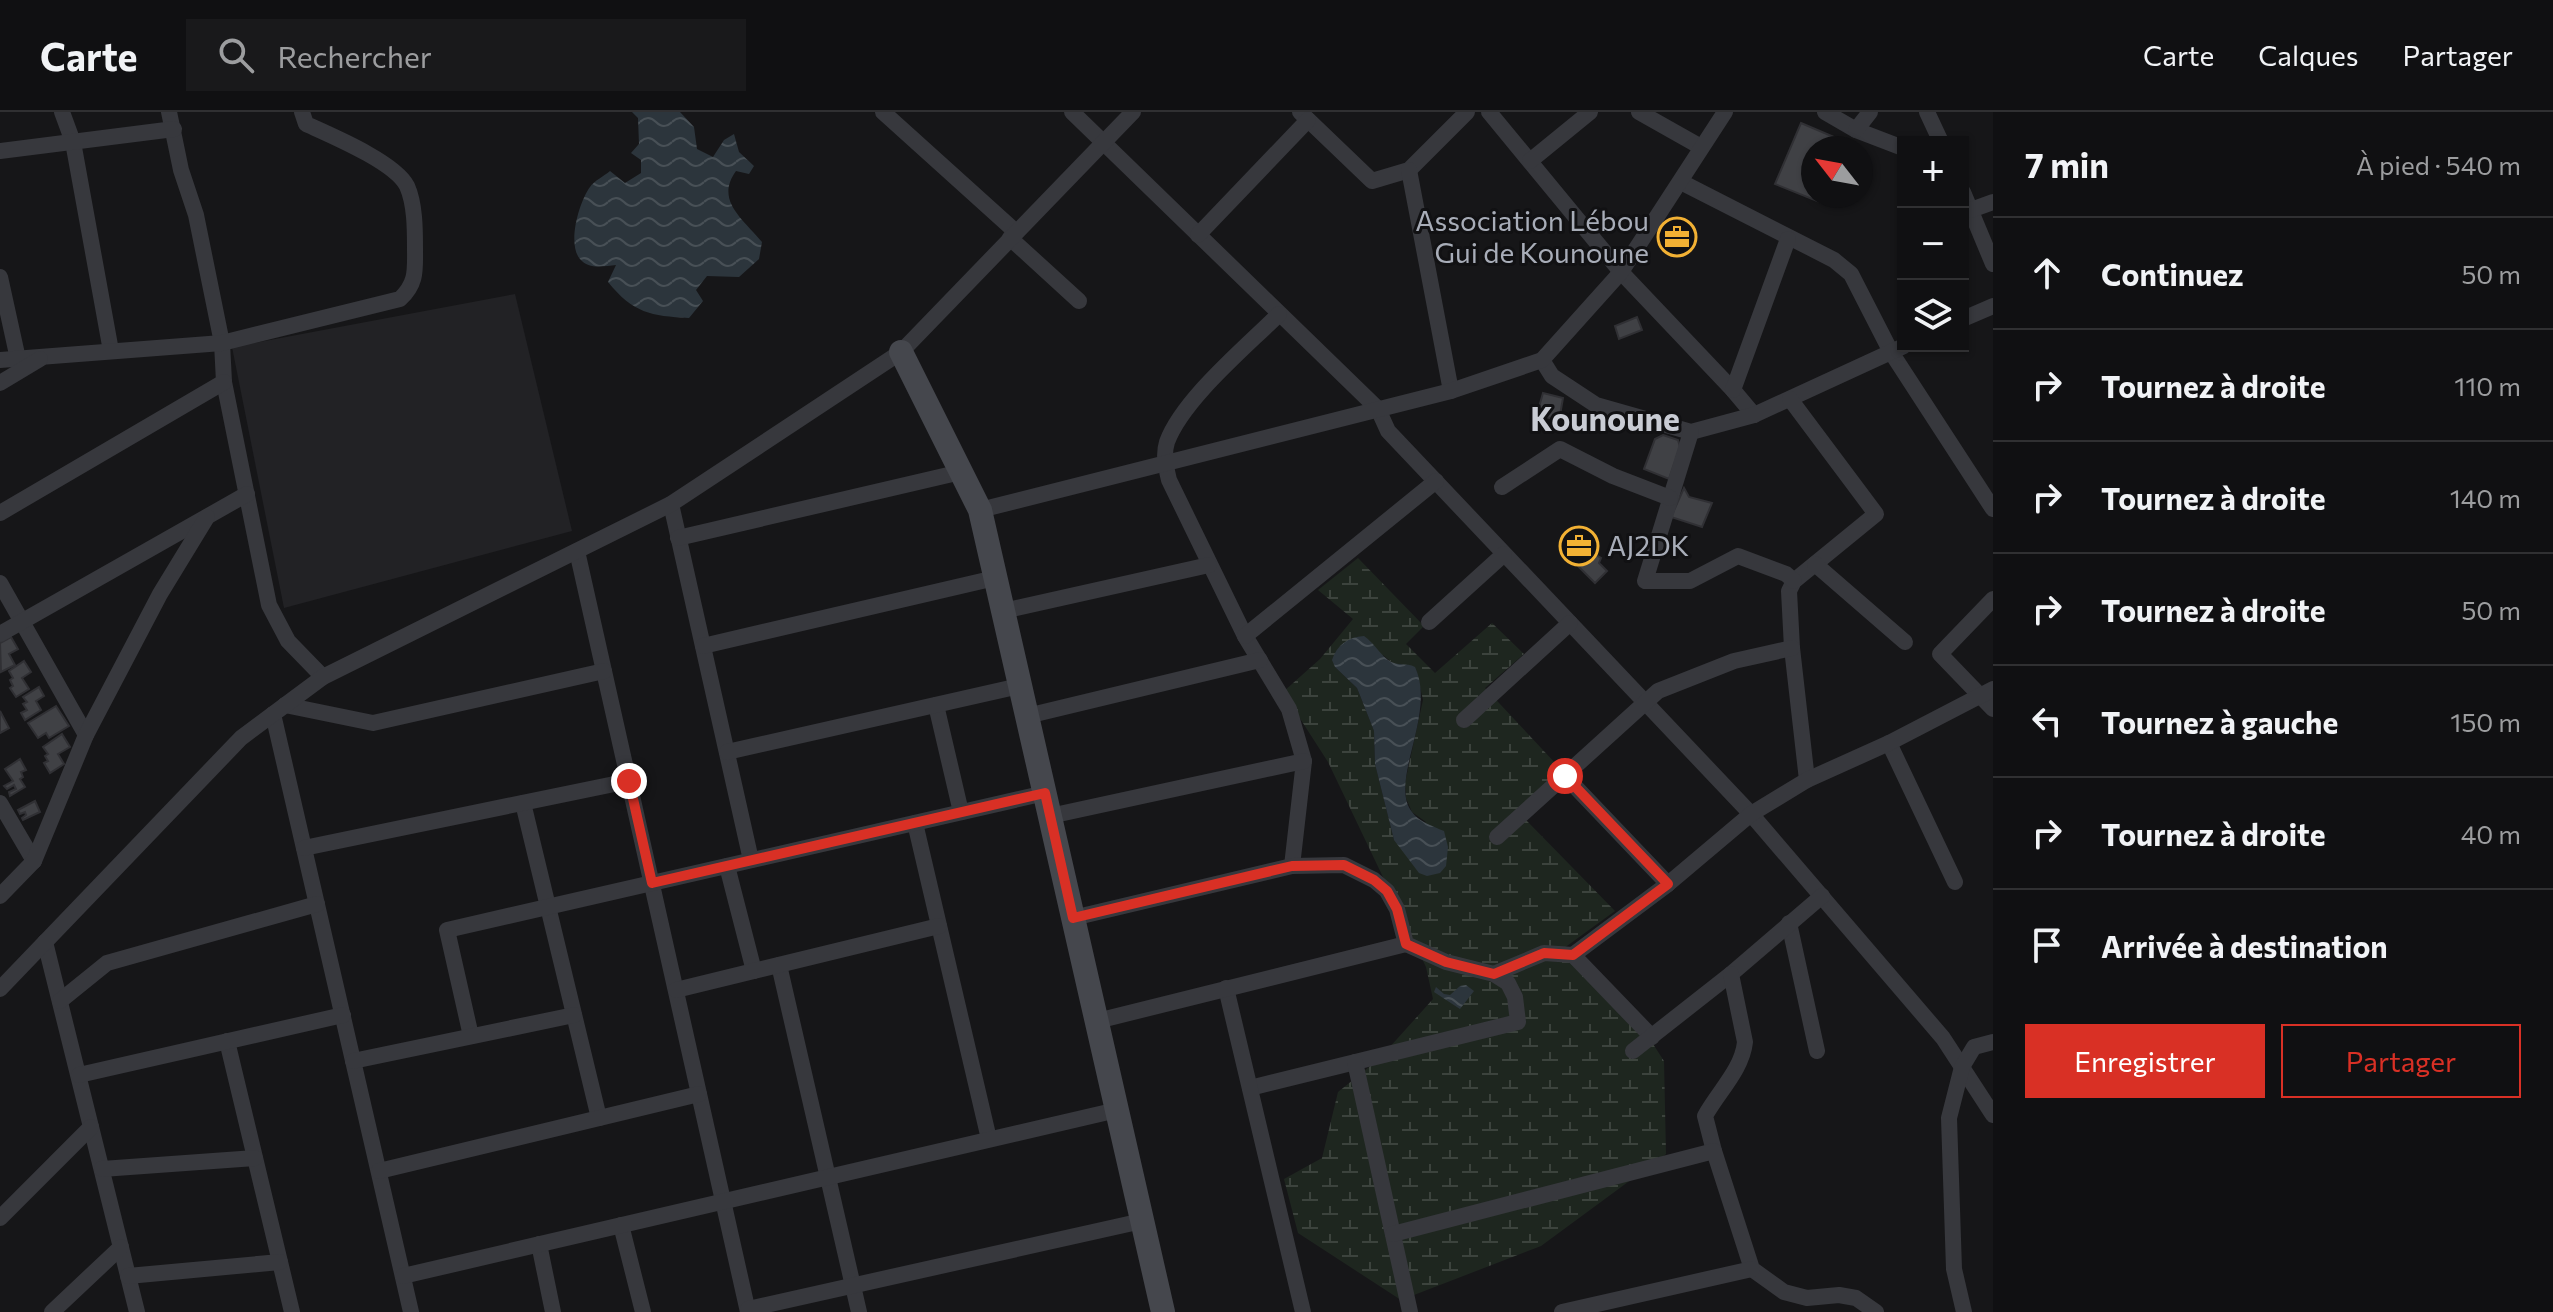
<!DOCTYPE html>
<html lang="fr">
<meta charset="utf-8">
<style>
body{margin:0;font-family:Commissioner,sans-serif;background:#19191b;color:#f1f3f6}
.controls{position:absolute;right:24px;top:24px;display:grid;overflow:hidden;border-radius:0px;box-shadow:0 2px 6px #0004}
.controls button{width:72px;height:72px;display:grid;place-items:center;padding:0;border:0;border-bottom:2px solid #303032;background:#101012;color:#f1f3f6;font:40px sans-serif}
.compass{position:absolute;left:1801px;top:24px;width:72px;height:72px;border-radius:50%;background:#101012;box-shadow:0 2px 6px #0004;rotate:301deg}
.stop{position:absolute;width:24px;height:24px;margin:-18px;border:6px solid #d93025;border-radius:50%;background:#fff}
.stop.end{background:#d93025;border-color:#fff;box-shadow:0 2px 8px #0008}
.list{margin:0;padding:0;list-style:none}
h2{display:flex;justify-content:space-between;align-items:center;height:104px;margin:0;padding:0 32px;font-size:34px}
h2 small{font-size:26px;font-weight:400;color:#9c9d9f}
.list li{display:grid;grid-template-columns:52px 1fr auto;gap:24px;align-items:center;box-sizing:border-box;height:112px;padding:0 32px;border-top:2px solid #303032}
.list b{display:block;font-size:30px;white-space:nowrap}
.list em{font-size:26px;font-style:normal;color:#9c9d9f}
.actions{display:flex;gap:16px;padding:24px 32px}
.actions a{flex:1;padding:18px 0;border:2px solid #d93025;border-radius:0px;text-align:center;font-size:28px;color:#d93025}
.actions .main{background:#d93025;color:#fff}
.icon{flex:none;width:44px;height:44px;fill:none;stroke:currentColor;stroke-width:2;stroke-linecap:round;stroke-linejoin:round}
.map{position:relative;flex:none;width:1993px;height:1200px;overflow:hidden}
header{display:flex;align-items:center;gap:48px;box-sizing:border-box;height:112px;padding:0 40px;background:#101012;border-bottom:2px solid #303032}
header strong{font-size:38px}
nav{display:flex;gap:44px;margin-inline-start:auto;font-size:28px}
.search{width:560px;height:72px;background:#19191b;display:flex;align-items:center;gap:20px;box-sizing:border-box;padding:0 28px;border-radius:0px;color:#9c9d9f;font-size:30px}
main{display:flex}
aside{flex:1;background:#101012}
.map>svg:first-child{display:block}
.built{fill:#222225}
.wetland{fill:url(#wetland-marsh);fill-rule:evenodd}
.water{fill:url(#water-waves)}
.building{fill:#404145;stroke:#303034;stroke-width:2}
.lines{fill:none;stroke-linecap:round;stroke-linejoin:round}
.street{stroke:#37383d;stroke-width:16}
.secondary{stroke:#45474d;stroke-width:24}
.route{stroke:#d93025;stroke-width:10}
.labels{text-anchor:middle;stroke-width:6;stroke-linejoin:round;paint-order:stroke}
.poi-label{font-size:28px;fill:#a8adb8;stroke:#111113;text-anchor:end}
.quarter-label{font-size:32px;font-weight:bold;fill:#c9ccd4;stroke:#111113}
</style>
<header>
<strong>Carte</strong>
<div class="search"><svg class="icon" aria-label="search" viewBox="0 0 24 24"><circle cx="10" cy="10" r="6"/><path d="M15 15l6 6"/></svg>Rechercher</div>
<nav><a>Carte</a><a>Calques</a><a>Partager</a></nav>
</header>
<main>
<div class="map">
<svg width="1993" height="1200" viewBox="0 0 1993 1200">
<defs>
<pattern id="wetland-marsh" width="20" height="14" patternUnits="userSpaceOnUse" patternTransform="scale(2)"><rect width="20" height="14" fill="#1e261f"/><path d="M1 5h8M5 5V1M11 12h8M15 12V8" fill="none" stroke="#3c433d"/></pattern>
<pattern id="water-waves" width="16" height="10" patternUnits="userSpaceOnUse" patternTransform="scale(2)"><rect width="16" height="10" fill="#2c353c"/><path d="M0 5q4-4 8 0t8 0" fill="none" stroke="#485056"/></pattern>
</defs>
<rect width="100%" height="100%" fill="#161618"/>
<!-- built -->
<path class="built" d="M515,182l57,237 -288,77 -52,-261z"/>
<!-- wetland -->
<path class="wetland" d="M1358,446l66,68 -18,18 29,29 57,-50 32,31 -39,34 86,92 -45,40 89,91 -55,40 69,56 35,54 2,93 -125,92 -140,54 -103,-67 -14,-54 38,-21 16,-66 41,-33 54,-60 -7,-32 -98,-205 -45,-70 37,-33 33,-40 -35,-29zM1383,543l11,9 22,5 7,31 -18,83 1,15 6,14 14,10 -32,18 -19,-76 -1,-33 -17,-43 -22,-21z"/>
<!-- water -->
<g class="water">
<path d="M632,0h48l14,15 3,22 16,8 11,-17 10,-6 5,18 15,14 -5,8 -13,-3c-21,29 6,47 26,71l-3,17 -20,18 -32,-1 -11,14 7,11 -14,17c-38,-2 -56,-5 -81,-36l8,-17c-12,1 -27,5 -36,-6 -13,-15 -1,-57 10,-72 4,-6 14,-11 20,-16l15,12 16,-10v-13l-10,-7 8,-9 -1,-26z"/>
<path d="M1364,524c10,7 15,17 24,24 9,7 18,2 27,7 22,47 -27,115 -3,145 6,9 22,15 32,19l4,16 -2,19 -6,7 -13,3 -8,-3 -25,-33 -19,-76 -1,-33 -13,-33 -4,-10 -22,-21 -3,-7c5,-15 16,-23 32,-24z"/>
<path d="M1466,873l8,6 -14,18 -26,-17 2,-5 8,7 6,1 10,-9z"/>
</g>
<!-- building -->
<g class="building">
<path d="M1801,11l47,20 -3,5h-32v48h12l-3,7 -47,-19z"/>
<path d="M1637,205l5,13 -23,9 -4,-13z"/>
<path d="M1543,281l20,5 -4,23 -22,-7z"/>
<path d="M1663,323l15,5 2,7 -11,32 -25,-10 11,-30z"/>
<path d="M1684,376l5,9 23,6 -10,24 -31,-10z"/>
<path d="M1589,439l12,7 -2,5 8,8 -12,12 -21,-21z"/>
<path d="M11,525l7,12 -9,5 6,11 -14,7 -1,-29z"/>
<path d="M24,549l7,11 -9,6 7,11 -13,8 -6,-9 3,-2 -3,-6 3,-2 -4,-7z"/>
<path d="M39,575l5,9 -8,5 5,9 -16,10 -4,-7 6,-3 -4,-6 4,-2 -4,-5z"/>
<path d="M56,594l13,20 -20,12 -3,-5 -8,5 -10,-15z"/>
<path d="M0,599l9,17 -9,5z"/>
<path d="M62,622l8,13 -12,7 6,10 -14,9 -6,-10 4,-2 -3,-5 3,-2 -5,-7z"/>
<path d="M20,647l6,11 -5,2 2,5 -3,2 5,8 -15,9 -1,-4 7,-3 -2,-4 -7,4 -3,-3 9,-5 -8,-12z"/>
<path d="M35,689l5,11 -17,8 -1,-2 4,-3 -1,-3 -5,2 -2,-4z"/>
</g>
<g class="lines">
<!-- street -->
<g class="street">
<path d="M62,0l11,30 38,209"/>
<path d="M169,0l12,58 15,45 26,128 2,39 45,223 19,36 35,36"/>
<path d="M883,0l133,120"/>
<path d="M1072,0l306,297 10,22 363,383 192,224 50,77"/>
<path d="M1300,0l72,69 37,-11 58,-58"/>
<path d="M1489,0l132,160 112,118 21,25"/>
<path d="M1639,0l62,35"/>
<path d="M1825,0l31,18 47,18"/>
<path d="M1927,0l14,30"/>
<path d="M1856,18l14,-18"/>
<path d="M0,39l174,-22"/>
<path d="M1530,49l60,-49"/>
<path d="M1409,58l42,221"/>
<path d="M1681,70l153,78 17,14 40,78 102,157"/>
<path d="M1963,80l30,72"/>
<path d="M1971,98l22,-8"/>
<path d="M1198,123l110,-115"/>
<path d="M1010,126l69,63"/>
<path d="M0,165l18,82"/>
<path d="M1279,202c-33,33 -96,85 -112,128 -4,13 -1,25 2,38l76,156 44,73 15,52 -12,105"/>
<path d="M1963,207l30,-13"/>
<path d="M0,248l222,-17 178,-44c17,-16 15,-29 15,-51 0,-19 0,-44 -8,-62 -12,-24 -77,-51 -101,-62l-4,-12"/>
<path d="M1542,248l10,16 44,29 95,27 63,-17 150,-69"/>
<path d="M0,271l40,-24"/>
<path d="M1733,278l55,-151"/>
<path d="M1790,287l86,115 -82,67 -5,10 3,57 15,132"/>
<path d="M1691,320l-46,149h45l48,-25 48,18 8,7"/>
<path d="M1502,375l58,-38 53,27 57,22"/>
<path d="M671,392l80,356"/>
<path d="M980,398l471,-119 91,-31 79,-88 104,-160"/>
<path d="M0,401l224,-131"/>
<path d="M678,426l283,-66"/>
<path d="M577,439l171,761"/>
<path d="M1815,452l90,78"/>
<path d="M0,471l86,152"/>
<path d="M1993,487l-53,55 53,55"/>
<path d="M1003,499l206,-46"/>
<path d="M1429,510l75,-68"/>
<path d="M0,522l247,-140"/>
<path d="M1245,524l191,-155"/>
<path d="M703,534l292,-68"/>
<path d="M285,593l88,18 231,-52"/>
<path d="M936,593l25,107"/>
<path d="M273,602l138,598"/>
<path d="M1027,604l233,-56"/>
<path d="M1464,608l106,-97"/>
<path d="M1889,631l66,139"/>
<path d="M727,640l292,-66"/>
<path d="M1565,664l103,108"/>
<path d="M0,691l34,58"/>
<path d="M523,691l76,315"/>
<path d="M1050,704l254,-55"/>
<path d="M915,711l74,316"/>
<path d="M1497,725l161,-146 76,-30 58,-13"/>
<path d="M304,736l325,-67"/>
<path d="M727,754l27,105"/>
<path d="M0,784l34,-35 52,-126 74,-141 47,-77"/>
<path d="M1073,806l219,-52 52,-1 30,15 13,11 10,18 9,35 40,18 48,12 14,9 7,14 3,25 -268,66"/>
<path d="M1789,811l28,128"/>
<path d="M45,830l92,370"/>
<path d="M1573,843l95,-71 83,-70 56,-34 82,-37 104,-54"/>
<path d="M779,853l80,347"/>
<path d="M1494,862l50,-21 29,2 79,82"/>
<path d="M1226,876l77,324"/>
<path d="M0,877l241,-251 82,-61 348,-173 230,-152 232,-240"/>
<path d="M676,878l263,-64"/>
<path d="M60,889l47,-38 210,-59"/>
<path d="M1097,909l309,-77"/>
<path d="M471,924l-24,-106 598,-137"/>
<path d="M227,929l65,271"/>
<path d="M1633,939l98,-77 91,-78"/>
<path d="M353,949l221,-46"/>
<path d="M1355,950l55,250"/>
<path d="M79,963l264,-60"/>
<path d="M1714,1039l-9,-35c13,-24 37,-46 40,-74l-14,-68"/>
<path d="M102,1057l153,-11"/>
<path d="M379,1059l320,-77"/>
<path d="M0,1106l91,-91"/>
<path d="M621,1113l22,87"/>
<path d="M1393,1122l321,-83 38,118 32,23 23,6 32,-3 17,3 20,14"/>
<path d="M539,1132l14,68"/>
<path d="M128,1164l152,-14"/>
<path d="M403,1164l714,-166"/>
<path d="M748,1197l394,-88"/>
<path d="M52,1200l69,-65"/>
<path d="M1562,1200l190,-43"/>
<path d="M1964,1200l-10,-43 -5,-151 13,-51 12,-20 19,-5"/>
</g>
<!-- secondary -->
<path class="secondary" d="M901,240l79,158 183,802"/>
</g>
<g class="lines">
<!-- route -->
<path class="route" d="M629,669l23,102 393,-90 28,125 219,-52 52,-1 30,15 13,11 10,18 9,35 40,18 48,12 50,-21 29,2 95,-71 -103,-108"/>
</g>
<!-- icons -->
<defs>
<symbol id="office-ring" viewBox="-11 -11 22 22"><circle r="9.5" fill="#111113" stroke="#f2b134" stroke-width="1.5"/><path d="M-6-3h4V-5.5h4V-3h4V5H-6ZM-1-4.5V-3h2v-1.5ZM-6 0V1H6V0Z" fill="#f2b134"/></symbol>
</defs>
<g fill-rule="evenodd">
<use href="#office-ring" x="1655" y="103" width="44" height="44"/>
<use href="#office-ring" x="1557" y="412" width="44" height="44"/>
</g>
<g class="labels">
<!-- poi labels -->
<g class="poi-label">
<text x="1649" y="119">Association Lébou<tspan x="1649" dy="32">Gui de Kounoune</tspan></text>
<text x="1607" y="444" text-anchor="start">AJ2DK</text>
</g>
<!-- quarter labels -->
<g class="quarter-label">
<text x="1605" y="319">Kounoune</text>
</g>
</g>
</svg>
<div class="controls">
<button>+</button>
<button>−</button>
<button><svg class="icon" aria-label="layers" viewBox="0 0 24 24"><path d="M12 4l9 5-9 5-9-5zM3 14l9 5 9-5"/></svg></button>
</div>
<svg class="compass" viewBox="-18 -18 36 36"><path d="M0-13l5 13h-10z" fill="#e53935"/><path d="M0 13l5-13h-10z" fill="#9c9d9f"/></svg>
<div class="stop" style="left:1565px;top:664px"></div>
<div class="stop end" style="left:629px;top:669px"></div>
</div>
<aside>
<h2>7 min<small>À pied · 540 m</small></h2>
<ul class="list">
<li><svg class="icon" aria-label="ahead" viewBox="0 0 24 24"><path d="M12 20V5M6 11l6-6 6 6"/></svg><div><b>Continuez</b></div><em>50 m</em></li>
<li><svg class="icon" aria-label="right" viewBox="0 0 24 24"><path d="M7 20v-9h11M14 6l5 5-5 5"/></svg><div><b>Tournez à droite</b></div><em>110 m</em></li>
<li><svg class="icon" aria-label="right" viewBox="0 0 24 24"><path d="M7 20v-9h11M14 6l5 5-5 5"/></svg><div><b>Tournez à droite</b></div><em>140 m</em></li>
<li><svg class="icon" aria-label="right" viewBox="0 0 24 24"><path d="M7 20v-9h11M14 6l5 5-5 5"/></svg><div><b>Tournez à droite</b></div><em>50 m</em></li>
<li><svg class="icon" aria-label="left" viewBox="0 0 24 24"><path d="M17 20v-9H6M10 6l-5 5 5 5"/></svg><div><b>Tournez à gauche</b></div><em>150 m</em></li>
<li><svg class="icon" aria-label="right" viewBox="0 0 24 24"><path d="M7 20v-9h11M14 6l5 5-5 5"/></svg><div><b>Tournez à droite</b></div><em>40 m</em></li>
<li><svg class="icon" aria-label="arrive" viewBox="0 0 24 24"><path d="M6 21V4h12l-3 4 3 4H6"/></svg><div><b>Arrivée à destination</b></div></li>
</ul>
<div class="actions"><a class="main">Enregistrer</a><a>Partager</a></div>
</aside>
</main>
